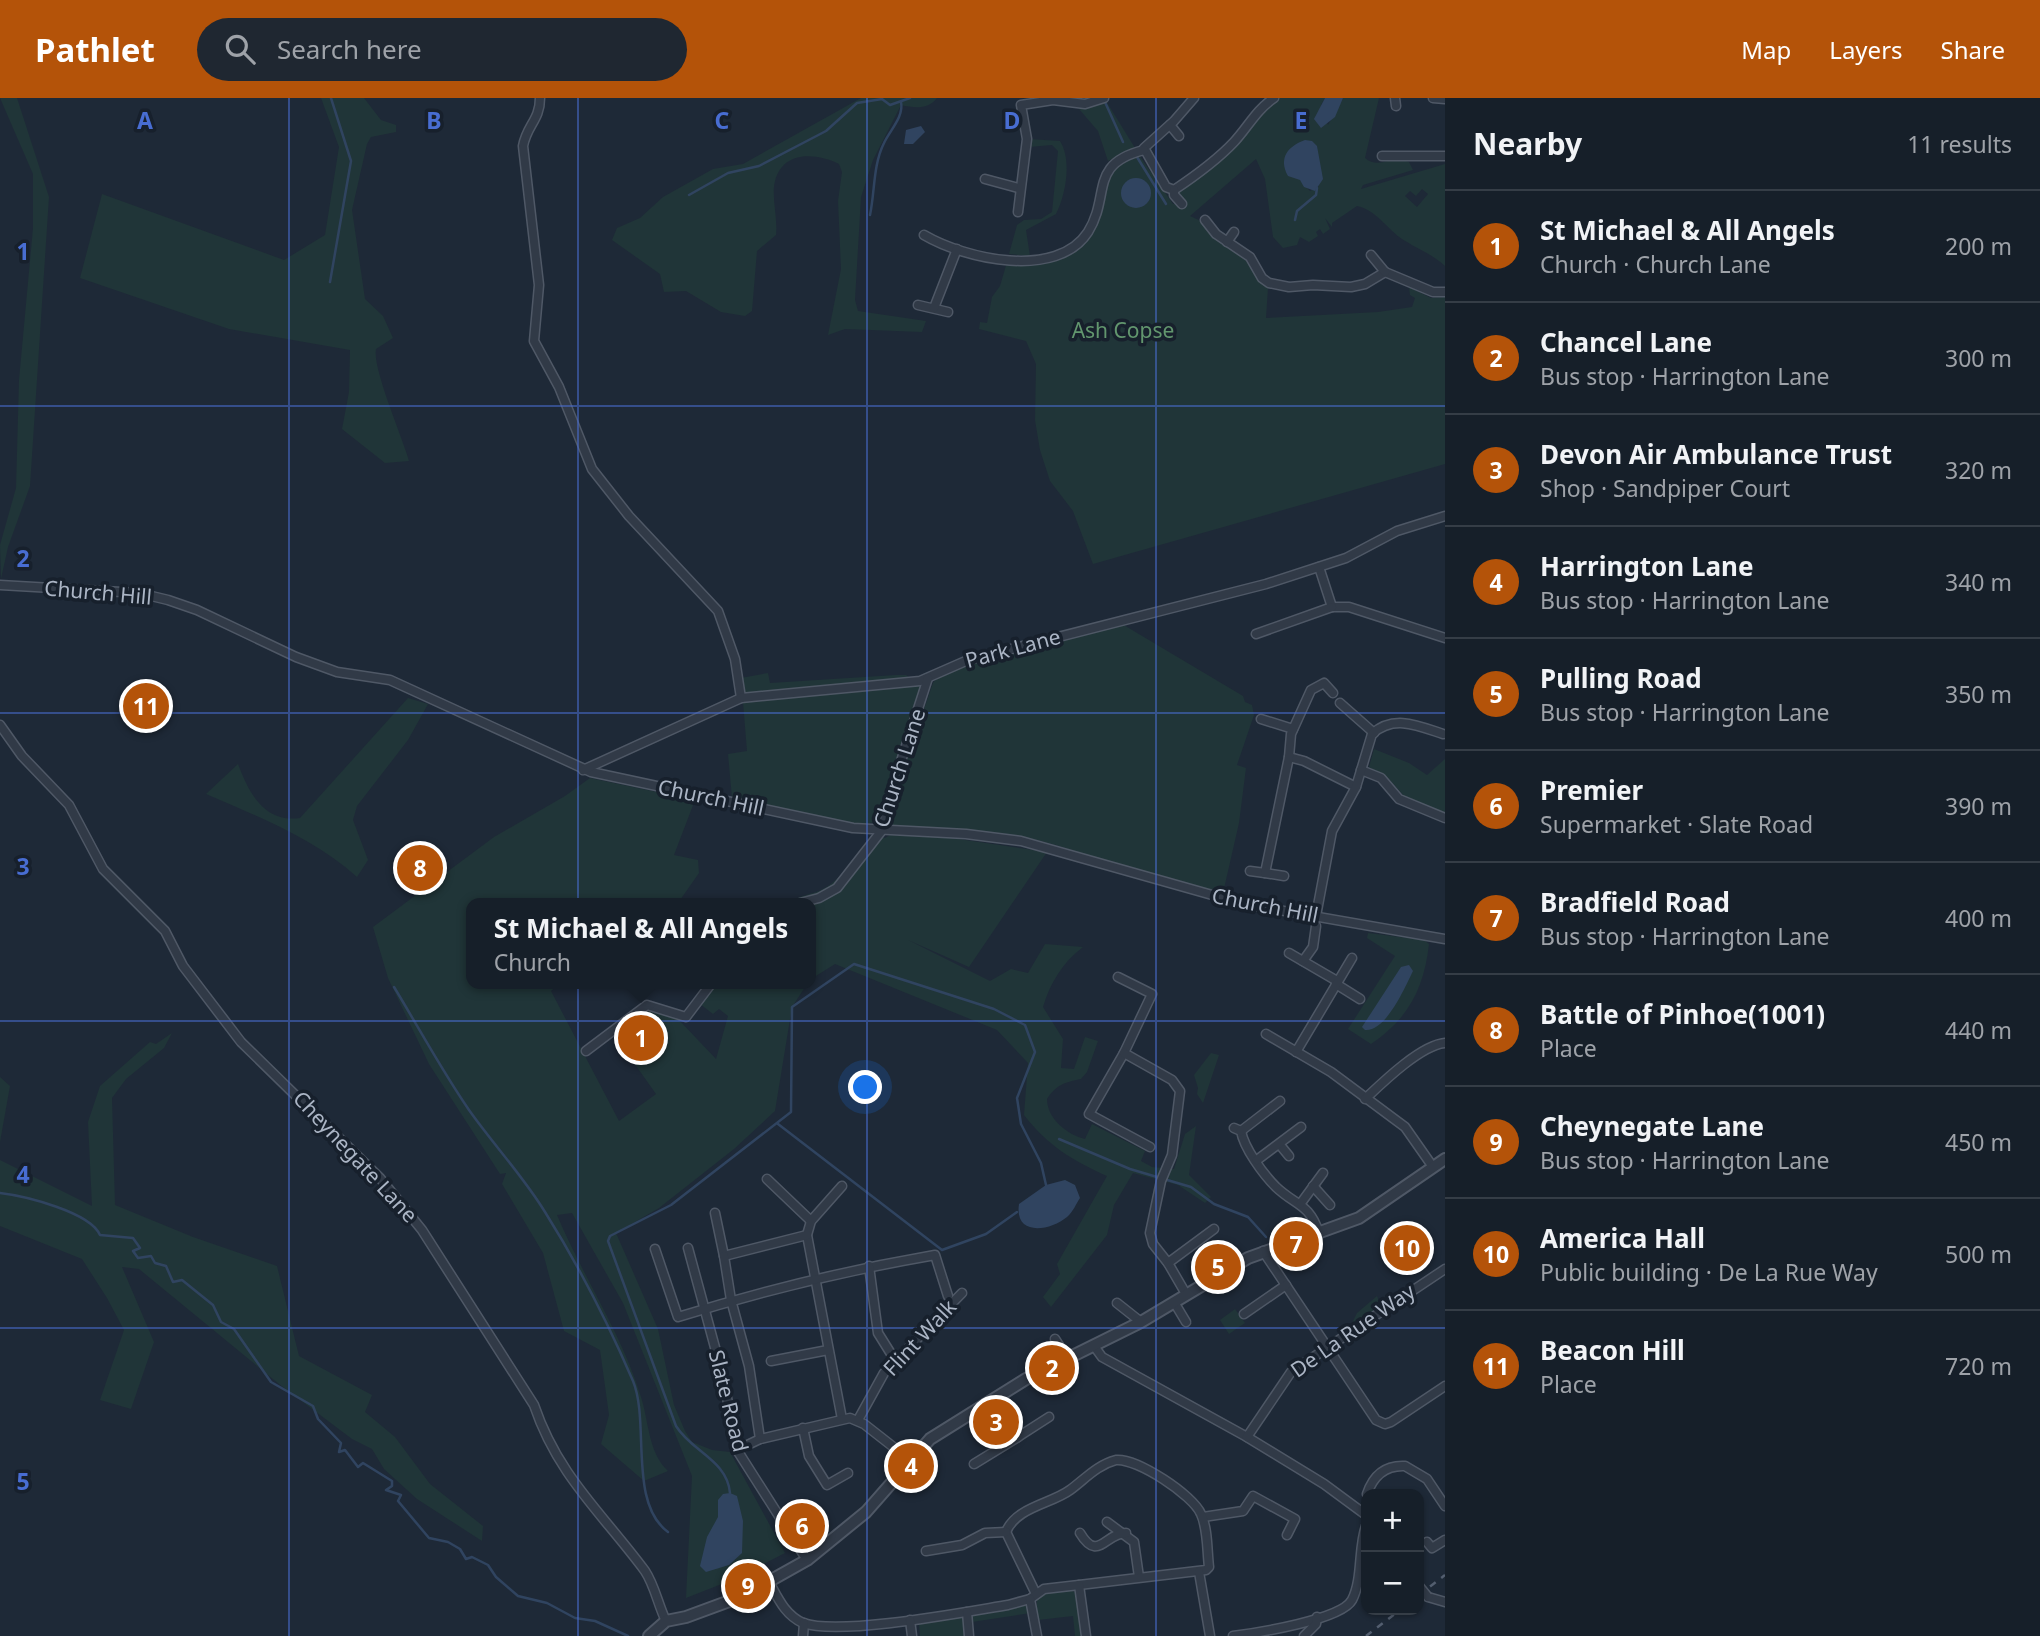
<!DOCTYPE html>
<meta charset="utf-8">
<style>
body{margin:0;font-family:"Noto Sans",sans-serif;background:#1f2731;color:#f1f3f6}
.controls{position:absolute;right:21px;bottom:21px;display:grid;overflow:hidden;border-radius:14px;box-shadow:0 2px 5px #0004}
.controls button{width:63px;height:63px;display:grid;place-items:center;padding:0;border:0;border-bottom:2px solid #353d46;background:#161f29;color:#f1f3f6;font:35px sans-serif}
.you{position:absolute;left:866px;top:990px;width:24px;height:24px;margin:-18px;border:5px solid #fff;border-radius:50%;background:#1a73e8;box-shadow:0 0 0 10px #1a73e833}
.badge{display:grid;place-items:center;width:46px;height:46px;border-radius:50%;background:#b45309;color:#fff;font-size:23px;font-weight:700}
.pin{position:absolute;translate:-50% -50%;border:4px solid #fff;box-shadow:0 2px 7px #0006}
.popup{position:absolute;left:466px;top:800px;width:350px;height:91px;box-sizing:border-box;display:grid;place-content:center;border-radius:14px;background:#161f29;filter:drop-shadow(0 2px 5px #0005);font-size:23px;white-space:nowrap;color:#9ea2a8}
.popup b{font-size:26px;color:#f1f3f6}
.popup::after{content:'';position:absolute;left:50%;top:100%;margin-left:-14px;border:14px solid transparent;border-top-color:#161f29}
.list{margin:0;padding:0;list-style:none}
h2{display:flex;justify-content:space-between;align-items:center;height:91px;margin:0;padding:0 28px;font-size:30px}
h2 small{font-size:23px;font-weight:400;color:#9ea2a8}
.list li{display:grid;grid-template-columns:46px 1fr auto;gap:21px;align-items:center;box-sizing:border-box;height:112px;padding:0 28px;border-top:2px solid #353d46}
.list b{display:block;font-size:26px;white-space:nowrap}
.list p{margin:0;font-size:23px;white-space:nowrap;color:#9ea2a8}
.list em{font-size:23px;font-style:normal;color:#9ea2a8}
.icon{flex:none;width:38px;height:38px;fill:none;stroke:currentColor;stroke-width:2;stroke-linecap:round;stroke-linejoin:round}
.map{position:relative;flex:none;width:1445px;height:1538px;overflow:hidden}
header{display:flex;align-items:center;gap:42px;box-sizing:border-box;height:98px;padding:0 35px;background:#b45309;color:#fff}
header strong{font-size:33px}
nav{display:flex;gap:38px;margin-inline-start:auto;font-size:24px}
.search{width:490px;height:63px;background:#1f2731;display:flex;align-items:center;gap:18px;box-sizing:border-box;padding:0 24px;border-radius:38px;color:#9ea2a8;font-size:26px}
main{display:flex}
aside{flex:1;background:#161f29}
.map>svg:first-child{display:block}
.green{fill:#203538;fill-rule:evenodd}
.water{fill:#304460}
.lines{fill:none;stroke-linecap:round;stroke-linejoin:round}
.stream{stroke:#304460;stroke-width:2.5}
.minor-casing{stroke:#4f5866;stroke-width:11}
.tertiary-casing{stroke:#4f5866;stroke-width:14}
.minor{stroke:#313a47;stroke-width:8}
.tertiary{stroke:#313a47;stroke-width:10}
.rail{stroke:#535e6f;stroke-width:2.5;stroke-dasharray:7 7;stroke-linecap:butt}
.minor-bridge-casing{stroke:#4f5866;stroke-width:11;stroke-linecap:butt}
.minor-bridge{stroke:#313a47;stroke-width:8}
.grid{fill:none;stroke:#486dd2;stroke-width:2;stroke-opacity:0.55}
.labels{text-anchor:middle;stroke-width:7;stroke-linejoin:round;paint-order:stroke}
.park-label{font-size:21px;fill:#62966e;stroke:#17202c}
.street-label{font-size:21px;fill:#abb5c5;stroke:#17202c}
.grid-label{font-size:23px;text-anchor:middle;font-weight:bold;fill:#486dd2;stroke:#17202c;stroke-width:7;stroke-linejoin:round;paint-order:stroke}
</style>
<header>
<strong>Pathlet</strong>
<div class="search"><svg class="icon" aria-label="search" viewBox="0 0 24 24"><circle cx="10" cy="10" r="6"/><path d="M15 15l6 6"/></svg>Search here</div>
<nav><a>Map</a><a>Layers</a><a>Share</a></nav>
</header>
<main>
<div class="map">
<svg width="1445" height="1538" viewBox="0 0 1445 1538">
<rect width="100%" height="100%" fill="#1e2937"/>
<!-- green -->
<g class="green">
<path d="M0,0h17l32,99 -19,289 -22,61 -7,32 -1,-34 16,-57 3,-108 14,-152v-54z"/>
<path d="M321,0h43l17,22 15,5v7l-25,5 -4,7 -15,66 13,89 18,17 10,22 -17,11c-4,19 26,87 33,112l-24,2 -43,-34 7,-37 1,-42 -121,-21 -149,-51 22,-84 182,66 41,-25 14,-88z"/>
<path d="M861,0h76c-9,12 -23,10 -36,7l-28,55 -12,37 -6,103 3,11 68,10 -4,11 -77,-3 -17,6 13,-66 -3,-68 4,-29 -3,-8c-22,-11 -56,-14 -64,17 -4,15 3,37 1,54l-19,16 -5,60 -7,5 -24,-4 -35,-21 -22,1 -4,-18 -48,-34 5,-12 23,-10 23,-21 50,-28 30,-5z"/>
<path d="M1278,0h47l-4,7 7,20 15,-27h36l-14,60c10,9 22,3 33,0l11,4 4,8 -50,15 -2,4 84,-25v102c-13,-12 -24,-15 -38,-24 -19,-10 -28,-31 -50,-36l-25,17v4l-7,-9 5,11 -7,5 -3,-5 -4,3 2,4 -9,6 -9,-5 -3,8 -14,3 -10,-11 -8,-58 -9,-20 -66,57 15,7 9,14 34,22 8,19 12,10 -2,30 112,-6 34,-5 3,-9 -5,-3 -1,-8 22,11 14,-1v167l-352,100 -20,-53 -23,-30 -10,-31 -5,-30 1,-56 -10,-23 -47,-12 1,-7 7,1 5,-26 8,-11 7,-24 20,2 52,-18 33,-78 27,-13 34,49 12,-1 -8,-10zM1317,48l2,40 -9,5 -10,-11zM1129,82l19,19 -8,7 -18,-15zM1422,91l6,5 -11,13 -12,-11 5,-5 6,5z"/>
<path d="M1106,3l29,47 -27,13 -10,-30 -19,-22z"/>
<path d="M1029,41l31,2c12,19 6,53 -4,73l-30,16 4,26 -21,-2 8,-29 7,-5 17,-1 11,-7 6,-61 -6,-6 -23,2z"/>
<path d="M1122,526l121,72 2,6 7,3 2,10 -17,50 9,3 -7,55 -16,70c-59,-5 -131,-41 -191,-54 -46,-10 -91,-9 -138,-13l-5,-3 6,-30 38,-110c16,-24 155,-50 189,-59z"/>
<path d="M768,575l2,10 126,-8h10l14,11v14l-40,119c-28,18 -115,-13 -148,-21l-4,-44 19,-3 -6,-73z"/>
<path d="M408,600l20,6 -20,36 -51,66 -4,14 15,40 -11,17c-44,-39 -98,-60 -151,-83l32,-30c11,29 26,59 62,54z"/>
<path d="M1374,651l35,14 18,12 18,-16v55l-39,-16 -19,-21 -18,-10z"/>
<path d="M590,680l105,22 -21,55 24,5 1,13 -21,30h-207v81h88l-8,7 68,130 37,-27 -44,-62 35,-27 31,14 38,40 12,-43 -9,-7 -6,5 -13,-10 16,-20h91l-15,23 -17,104 -41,38 -75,59 -43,25 42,96 16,76 11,26 7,11 20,8 18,2 55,101 -53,27 -46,18 6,-122 -69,-173 -51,-90 -15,2c26,62 64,117 84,182 8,25 7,55 27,74l-24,10 -43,-37 8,-29 -9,-65 -36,-19 -21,-78 -41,-69 4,-11 -6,1 -71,-110 -41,-86 -15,-51 121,-90 71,-41z"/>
<path d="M874,736l11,4 5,-3 55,2 102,15 -78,115 -61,-27 82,41 21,-12 17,4 17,-29 38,3c-20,15 -33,36 -40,60l20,32 -2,29 13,1 11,-32 13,4 -11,31 -6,7c-16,3 -25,6 -34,20 0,20 21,36 38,40l7,-15 53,27 -4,10 11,6 22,2 11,-35 11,-8 -7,49 22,22 -6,6 -27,-18 -45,-12 -19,32 -7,30 -56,72 -8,-10 17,-23 -3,-10 50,-88c-34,-15 -60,-31 -83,-61l4,-52 -31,-33 -162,-66 -24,15v-76h-23c10,-7 20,-8 31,-12 22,-9 40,-39 55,-57z"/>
<path d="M1368,835l56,7 5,4c-5,45 -21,75 -58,100l-23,-15 47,-73 -28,-18z"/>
<path d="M172,935l-8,15 -38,31 -14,19 3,107 78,32 84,29 22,90 73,39 -7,17 30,25 35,47 53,42 -1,15 -65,-42 -33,-30 -12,-20 -20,-10 -73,-55 -140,-115 -17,-2 32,75 -23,67 -31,-9 24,-70 -17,-32 -25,-39 -82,-33v-66l92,46 -4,-84 12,-36 50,-44 6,2z"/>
<path d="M1211,955l8,2 -16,48 -6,-9 1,-6 -4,-13z"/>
<path d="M0,979l10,9 -10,56z"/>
<path d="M1377,1198l4,11 -31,20 7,-14z"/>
<path d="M1235,1211l10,14 -16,11 -9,-14z"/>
<path d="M1070,1492l7,3 5,43h-7l-2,-20 -35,4 -1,-8 -72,11 1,13h-46l-1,-13 104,-19 8,4 6,-2v-8l5,-5z"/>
</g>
<!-- water -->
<g class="water">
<path d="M1325,0h18l-8,19 -14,11 -7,-9z"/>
<path d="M921,28l4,6 -12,12h-9l2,-14z"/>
<path d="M1305,42l7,1 5,5 6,33 -8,12 -11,-4 -4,-7 -12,-4c-10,-18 0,-30 17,-36z"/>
<circle cx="1136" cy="95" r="15"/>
<path d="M1409,867l4,6c-8,16 -27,61 -48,59l-3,-3 39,-60z"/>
<path d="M1065,1082l10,5 5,13c-4,6 -7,14 -13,19 -17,14 -53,20 -48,-13l27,-19z"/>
<path d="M730,1395l7,3 6,25 -1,32 -13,12 -23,7 -6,-6 7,-29 11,-20v-17l5,-6z"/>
</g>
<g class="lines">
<!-- stream -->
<g class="stream">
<path d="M1105,4l18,40"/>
<path d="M1137,59l29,47"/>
<path d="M689,97l39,-22 31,-7 67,-35 31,-28 25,-4 8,6 20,-7"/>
<path d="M870,117c5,-24 3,-50 14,-72 6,-13 20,-26 17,-41"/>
<path d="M1295,122l2,-9 19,-16 1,-7"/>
<path d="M330,184l21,-121 -20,-63"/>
<path d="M394,889c25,41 48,84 75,123 24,34 54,66 76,102 34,54 63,111 88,169 17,41 -5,122 35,151"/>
<path d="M778,1026l164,126 44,-16 31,-22"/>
<path d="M1059,1041l71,30 61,18 23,17 34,13 18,20"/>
<path d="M0,1095c25,3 90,19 100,42l33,3 7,10 -7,3 5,7 13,-2 4,7 11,3 7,16 9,-2 31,25 8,17 13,7 37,53 42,24 5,13 23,24 -2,9 6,-2 13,17 5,-4 29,18v5l-6,4 15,5 -3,6 31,37 19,4 12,7 6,10 6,-2 16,8 8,12 22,19 29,7 28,15 20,3 33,15"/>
<path d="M730,1395c-3,-33 -38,-41 -54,-67l-68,-185 2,-5 61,-31 120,-93 1,-105 62,-43 140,45 31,16 10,27 -18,46 4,26 20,39 5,22"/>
</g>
<defs>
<g id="minor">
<path d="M540,0c0,22 -13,27 -17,48l16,139 -5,56 25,46 33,82 37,47 89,95 17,48 6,39"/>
<path d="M1395,0l1,8"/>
<path d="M1433,0l12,1"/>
<path d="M1170,27l9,11"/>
<path d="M1382,58h63"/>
<path d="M985,81l33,9"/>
<path d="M1174,92c21,-14 42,-29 60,-48 14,-15 22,-32 40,-44"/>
<path d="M1174,92l-8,-3 -22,-39 30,-27 20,-23"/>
<path d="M1174,92v5l8,9"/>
<path d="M1018,114l9,-73 -6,-34 32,-5 32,4 19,-6"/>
<path d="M1205,122l11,14 34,23 12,21 7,5 20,4 24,-2 38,2 14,-3 20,-12 48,20h12"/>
<path d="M924,137c41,24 133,45 164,-3 23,-37 0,-68 56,-82"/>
<path d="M1227,144l7,-10"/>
<path d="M1371,157l14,17"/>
<path d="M918,207l30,7"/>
<path d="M934,210l23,-59"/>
<path d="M1319,469l13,40h17l96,31"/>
<path d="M0,487l139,8 29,7 29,10 99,47 41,15 53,8 201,92 262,56 113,6 55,7 223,63 201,35"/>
<path d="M1256,536l76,-27"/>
<path d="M1340,605l34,30"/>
<path d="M1261,621l32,10"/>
<path d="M0,627l22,31 47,49 34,64 62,62 18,35 58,76 139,136 42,52 112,175c24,71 68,108 111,166 10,15 13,34 21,50"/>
<path d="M1289,659l15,4 52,26"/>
<path d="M583,672l158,-72 179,-17 48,-21 298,-76 80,-26 51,-27 48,-15"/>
<path d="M1361,672l20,8 18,21 46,19"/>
<path d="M1250,773l15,2"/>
<path d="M1284,778l-19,-3 24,-116 2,-23 20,-44 13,-7 9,10"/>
<path d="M800,805l19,-5 18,-10 46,-59 8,-37 37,-114"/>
<path d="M1316,818l16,-85 24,-44 16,-53c22,-20 47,-8 71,0"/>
<path d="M1289,855l48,28"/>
<path d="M1303,863l10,-14 3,-21"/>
<path d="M1118,879l34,17 -28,59 -35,61 61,33"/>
<path d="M1336,886l24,15"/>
<path d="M1266,936l65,38 74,55 28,40"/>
<path d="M586,953l61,-46 39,12 25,-33"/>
<path d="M1296,954l56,-94"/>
<path d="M1124,955l48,27 8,11 -8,64 -11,26 -11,52 3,11 15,19 18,31"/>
<path d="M1365,1001c18,-17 56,-54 80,-56"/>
<path d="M1234,1030l7,3c3,17 22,43 35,56 20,19 33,16 43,46"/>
<path d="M1241,1033l39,-30"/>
<path d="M1280,1047l9,11"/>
<path d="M1257,1062l44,-33"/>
<path d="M767,1081l44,42"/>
<path d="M842,1088l-31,35 -4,14 35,184"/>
<path d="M1313,1088l17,19"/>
<path d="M1301,1105l22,-30"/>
<path d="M715,1115l9,43 83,-21"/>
<path d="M688,1150l35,129 14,73 70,110"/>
<path d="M655,1151l23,68c84,-26 170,-47 257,-62l13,41"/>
<path d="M1263,1153l113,169 9,4 6,-2 54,-36"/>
<path d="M724,1158l7,44 18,66 11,73"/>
<path d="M1168,1165l46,-34"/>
<path d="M869,1168l9,67 15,24"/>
<path d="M1174,1204l12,20"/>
<path d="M1117,1205l24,19"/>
<path d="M1244,1216l42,-29"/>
<path d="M1055,1241l12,19"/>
<path d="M1094,1248l8,11 145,80 77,47 42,31"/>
<path d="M771,1263l57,-11"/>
<path d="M994,1301l24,38 31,-20"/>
<path d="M858,1322l26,-47 78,-80"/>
<path d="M803,1330l6,28 18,29 21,-12"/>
<path d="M1247,1339l44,-65 154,-103"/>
<path d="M737,1352l23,-11 90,-21 14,6 46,36"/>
<path d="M974,1366l44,-27"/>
<path d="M1367,1396c6,-18 18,-29 38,-28l22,13 18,27"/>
<path d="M1203,1419l40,-6 10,-15 42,23 -8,16"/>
<path d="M1107,1424l27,20 5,35"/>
<path d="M1006,1434c10,-25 45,-28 64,-42 15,-11 27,-25 46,-30 21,-2 77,35 85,54 7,15 6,37 8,53l-3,3 -127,15"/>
<path d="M1006,1434l30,62"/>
<path d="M1080,1435c18,30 25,0 46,0"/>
<path d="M1427,1444l5,6 13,-8"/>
<path d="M926,1453l36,-6 23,-12 21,-1"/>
<path d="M1199,1474l11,64"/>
<path d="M769,1484c9,16 16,33 34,41 37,13 162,-11 205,-18l22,-6 14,-10 35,-4 7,51"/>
<path d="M1428,1499l17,5"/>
<path d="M1030,1501l7,37"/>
<path d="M967,1514l2,24"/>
<path d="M910,1522l2,16"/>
<path d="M803,1538l1,-13"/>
<path d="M1233,1538c23,-3 108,-16 119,-36 11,-21 6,-52 14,-74"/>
<path d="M1304,1538l12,-12 1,-7"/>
</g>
<path id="tertiary" d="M649,1538l17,-15 20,-4 57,-21 64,-36 59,-48 64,-73 96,-60 115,-57 107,-64 111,-40 86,-59"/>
</defs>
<!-- minor casing -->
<use href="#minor" class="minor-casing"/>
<!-- tertiary casing -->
<use href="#tertiary" class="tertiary-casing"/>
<!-- minor -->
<use href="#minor" class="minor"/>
<!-- tertiary -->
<use href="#tertiary" class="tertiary"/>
<!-- rail -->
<g class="rail">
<path d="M1419,1497l26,-20"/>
<path d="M1366,1538l34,-26"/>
</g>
<defs>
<path id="minor-bridge" d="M1419,1488l9,11"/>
</defs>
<!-- minor-bridge casing -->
<use href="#minor-bridge" class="minor-bridge-casing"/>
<!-- minor-bridge -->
<use href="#minor-bridge" class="minor-bridge"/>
</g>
<!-- grid -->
<path class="grid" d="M289,0v1538M578,0v1538M867,0v1538M1156,0v1538M0,308h1445M0,615h1445M0,923h1445M0,1230h1445"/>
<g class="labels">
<!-- park labels -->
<g class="park-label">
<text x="1123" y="240">Ash Copse</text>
</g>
<!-- street labels -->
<g class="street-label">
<text transform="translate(98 495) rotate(5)" y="7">Church Hill</text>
<text transform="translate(1013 551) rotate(-15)" y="7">Park Lane</text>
<text transform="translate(900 670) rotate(-72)" y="7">Church Lane</text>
<text transform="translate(711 700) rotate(12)" y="7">Church Hill</text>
<text transform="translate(1265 808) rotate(11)" y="7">Church Hill</text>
<text transform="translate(355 1059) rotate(47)" y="7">Cheynegate Lane</text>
<text transform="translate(1353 1233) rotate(-35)" y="7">De La Rue Way</text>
<text transform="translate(920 1240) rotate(-47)" y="7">Flint Walk</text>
<text transform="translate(728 1303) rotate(76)" y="7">Slate Road</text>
</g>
</g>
<g class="grid-label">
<text x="145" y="31">A</text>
<text x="434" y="31">B</text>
<text x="722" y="31">C</text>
<text x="1012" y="31">D</text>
<text x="1301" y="31">E</text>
<text x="23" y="162">1</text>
<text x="23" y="469">2</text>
<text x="23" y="777">3</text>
<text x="23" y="1085">4</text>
<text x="23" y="1392">5</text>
</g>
</svg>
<div class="controls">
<button>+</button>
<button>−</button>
</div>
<div class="you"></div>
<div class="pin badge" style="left:641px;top:940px">1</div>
<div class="popup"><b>St Michael &amp; All Angels</b>Church</div>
<div class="pin badge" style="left:1052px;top:1270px">2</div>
<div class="pin badge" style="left:996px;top:1324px">3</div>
<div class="pin badge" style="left:911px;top:1368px">4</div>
<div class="pin badge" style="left:1218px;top:1169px">5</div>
<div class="pin badge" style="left:802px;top:1428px">6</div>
<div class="pin badge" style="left:1296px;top:1146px">7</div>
<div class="pin badge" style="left:420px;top:770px">8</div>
<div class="pin badge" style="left:748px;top:1488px">9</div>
<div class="pin badge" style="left:1407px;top:1150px">10</div>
<div class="pin badge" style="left:146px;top:608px">11</div>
</div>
<aside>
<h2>Nearby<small>11 results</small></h2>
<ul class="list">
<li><span class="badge">1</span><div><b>St Michael &amp; All Angels</b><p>Church · Church Lane</p></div><em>200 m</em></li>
<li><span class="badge">2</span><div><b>Chancel Lane</b><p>Bus stop · Harrington Lane</p></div><em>300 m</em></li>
<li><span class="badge">3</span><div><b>Devon Air Ambulance Trust</b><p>Shop · Sandpiper Court</p></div><em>320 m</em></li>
<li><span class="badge">4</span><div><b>Harrington Lane</b><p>Bus stop · Harrington Lane</p></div><em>340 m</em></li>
<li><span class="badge">5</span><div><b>Pulling Road</b><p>Bus stop · Harrington Lane</p></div><em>350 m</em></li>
<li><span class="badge">6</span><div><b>Premier</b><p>Supermarket · Slate Road</p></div><em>390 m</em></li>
<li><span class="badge">7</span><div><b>Bradfield Road</b><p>Bus stop · Harrington Lane</p></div><em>400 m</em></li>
<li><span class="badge">8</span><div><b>Battle of Pinhoe(1001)</b><p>Place</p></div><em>440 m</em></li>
<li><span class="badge">9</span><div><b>Cheynegate Lane</b><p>Bus stop · Harrington Lane</p></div><em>450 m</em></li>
<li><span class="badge">10</span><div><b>America Hall</b><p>Public building · De La Rue Way</p></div><em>500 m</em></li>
<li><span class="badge">11</span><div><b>Beacon Hill</b><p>Place</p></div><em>720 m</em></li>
</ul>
</aside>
</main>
